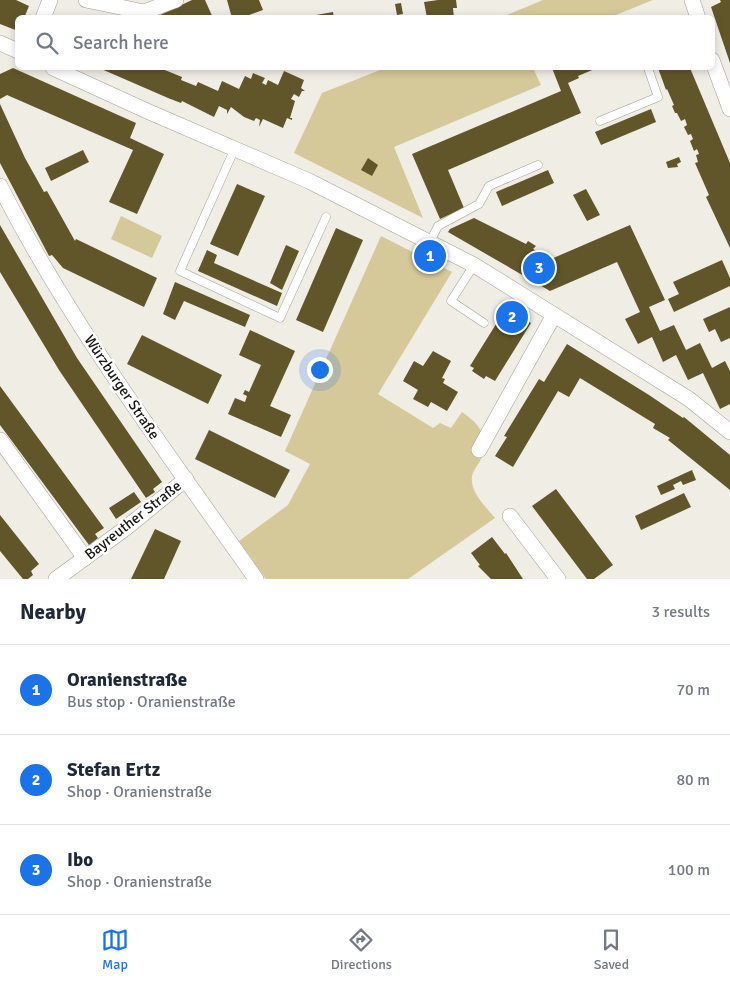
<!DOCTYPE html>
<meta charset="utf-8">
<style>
body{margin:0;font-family:Signika,sans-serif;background:#f6f6f7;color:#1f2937}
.you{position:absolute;left:319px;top:369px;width:18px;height:18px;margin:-12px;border:4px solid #fff;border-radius:50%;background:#1a73e8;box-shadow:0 0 0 8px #1a73e833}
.badge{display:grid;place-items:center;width:32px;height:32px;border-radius:50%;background:#1a73e8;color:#fff;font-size:16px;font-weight:700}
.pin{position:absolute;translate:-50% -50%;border:2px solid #fff;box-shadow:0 1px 5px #0006}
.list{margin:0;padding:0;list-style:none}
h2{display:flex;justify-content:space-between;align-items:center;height:65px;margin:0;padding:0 20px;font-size:21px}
h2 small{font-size:16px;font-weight:400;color:#747a83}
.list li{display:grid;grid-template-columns:32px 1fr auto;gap:15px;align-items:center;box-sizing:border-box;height:90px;padding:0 20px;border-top:1px solid #e0e1e3}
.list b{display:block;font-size:19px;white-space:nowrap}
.list p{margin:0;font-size:16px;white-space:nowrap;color:#747a83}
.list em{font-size:16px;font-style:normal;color:#747a83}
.icon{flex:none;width:28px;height:28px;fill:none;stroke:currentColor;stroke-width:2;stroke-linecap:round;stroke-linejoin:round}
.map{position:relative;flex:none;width:730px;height:579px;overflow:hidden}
.search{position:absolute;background:#fff;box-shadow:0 2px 8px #0003;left:15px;right:15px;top:15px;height:55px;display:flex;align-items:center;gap:12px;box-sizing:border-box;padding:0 18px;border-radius:8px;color:#747a83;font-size:19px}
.sheet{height:335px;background:#fff}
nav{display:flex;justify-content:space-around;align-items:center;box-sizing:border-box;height:70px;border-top:1px solid #e0e1e3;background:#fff;font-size:14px;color:#747a83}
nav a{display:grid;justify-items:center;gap:2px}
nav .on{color:#1a73e8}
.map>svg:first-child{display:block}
.green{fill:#d5c899}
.building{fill:#61562a}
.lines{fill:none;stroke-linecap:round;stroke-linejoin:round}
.lane-casing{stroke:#a2a098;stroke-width:9}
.street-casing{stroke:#a2a098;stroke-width:16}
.lane{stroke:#fff;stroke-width:8}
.street{stroke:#fff;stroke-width:15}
.labels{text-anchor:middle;stroke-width:5;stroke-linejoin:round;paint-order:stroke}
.street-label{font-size:15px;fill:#191815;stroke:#fff}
</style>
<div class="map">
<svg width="730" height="579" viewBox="0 0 730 579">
<rect width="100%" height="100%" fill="#f0ede5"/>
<!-- green -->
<g class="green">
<path d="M543,0h110l-42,17h-109z"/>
<path d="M385,68h148l8,17 -147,62 29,71 -129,-65 28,-60z"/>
<path d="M121,216l41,20 -10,22 -41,-19z"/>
<path d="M381,236l71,36 -74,122 55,34 7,-5 11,5 11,-16c16,11 25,21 21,42 -2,10 -13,16 -11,28 1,13 15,26 23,36l-87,61h-142l-27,-38 49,-36 22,-41 -25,-13z"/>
</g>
<!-- building -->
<g class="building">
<path d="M0,0h16l13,6 -5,12h-6v13l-18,-7z"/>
<path d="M192,0h13l8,18h-59z"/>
<path d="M227,0h32l4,10 -22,8h-9z"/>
<path d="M438,0h18l1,8h-4l1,10h-27l-3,-16z"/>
<path d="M720,0h10v63l-19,-56 10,-5z"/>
<path d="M401,3l2,11 -6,1 -2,-11z"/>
<path d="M333,12l1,6h-18v-3z"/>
<path d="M13,68l123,55 -6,15 34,16 -27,60 -28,-12 24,-52 -126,-55 -7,4v-25z"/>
<path d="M99,68h61l22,9 -1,3 15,6 2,-4 20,9 4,-10 17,8 6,-13 6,3 2,-6 12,5 -3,5 4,2 2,-5 10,5 6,-14 20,9 -3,8 4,3h-3l-3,6 -5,-3 -3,5 4,2 -5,17h2v2l-5,-2 -4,10 -20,-9 -4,8 1,-7 -4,-2 -2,3 -10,-4 -13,-10 -4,7v-4l-8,-4 -5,11 -32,-16 -1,2 -13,-5z"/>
<path d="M552,68h45l-19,8 1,2 -11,5 13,30 -133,57 16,38 -24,11 -28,-65 149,-63z"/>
<path d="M658,68h32l40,95v85l-24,-51 3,-2 -14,-32 3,-1 -2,-7 3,-1 -2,-5 -3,2 -4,-10 3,-2 -2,-5 -3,1 -4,-8 3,-2 -2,-6 -4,2 -4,-8h-2l-3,-7 2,-1 -7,-16 -1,1z"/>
<path d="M0,104l25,54 19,34 3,-1 28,50 1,-2 81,39 -13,29 -81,-39 -11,-13 -3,1 -49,-93z"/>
<path d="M651,109l5,13 -55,23 -6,-13z"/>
<path d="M83,150l6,12 -38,19 -6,-13z"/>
<path d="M679,157l2,5 -4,2 1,3 -10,1 -2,-6z"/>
<path d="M368,158l10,7 -6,11 -11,-6z"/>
<path d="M548,170l6,13 -52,23 -6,-14z"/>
<path d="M237,184l28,12 -27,60 -28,-12z"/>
<path d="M586,189l14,26 -13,6 -14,-26z"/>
<path d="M474,218l52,26 2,-3 8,5 -3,3 18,10 79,-34 35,75 -16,7 11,24 14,-6 12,25 14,-7 12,25 13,-7 5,10v33l-10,5 -17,-36 -15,7 -12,-25 -13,7 -11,-25 -14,7 -13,-25 15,-7 -23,-50 -67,29 -102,-59 2,-3z"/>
<path d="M0,225l77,133 85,124 -9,7 2,3 -9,6 -87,-128 -59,-98z"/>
<path d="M336,228l27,12 -40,92 -27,-12z"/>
<path d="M286,245l13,6 -17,39 -12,-7z"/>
<path d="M207,250l10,5 -3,8 68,30 -5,13 -79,-35z"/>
<path d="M722,260l8,18v8l-56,26 -6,-13 11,-5 -6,-12z"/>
<path d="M175,282l75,33 -5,12 -61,-26 -9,19 -12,-6z"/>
<path d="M730,307v31l-9,4 -6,-13 -6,3 -6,-13z"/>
<path d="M506,308l25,15 -36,58 -9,-5 -2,3 -12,-8 2,-3 -4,-2z"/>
<path d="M250,330l45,21 -25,55 21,9 -10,22 -53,-23 7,-16 10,4 2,-6 -4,-2 2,-4 4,2 12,-27 -22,-10z"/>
<path d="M142,335l80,40 -14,29 -81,-40z"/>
<path d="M567,344l82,51 34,23 1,-1 46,38v35l-62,-50 2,-2 -17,-10 2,-4 -75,-46 -11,19 -11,-6 -45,76 -18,-11 12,-19 -3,-1 35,-57 5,3z"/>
<path d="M433,351l18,10 -9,17 3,1 -2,4 15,9 -11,19 -16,-9 -3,5 -15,-8 5,-9 -15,-9 11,-20 9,5z"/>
<path d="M0,386l104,142 -9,6 3,4 -9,7 -89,-120z"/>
<path d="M209,430l81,40 -15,28 -80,-39z"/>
<path d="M692,470l4,10 -13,5 -2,-4 -8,4 2,4 -14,6 -4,-9z"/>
<path d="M556,489l57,76 -19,14h-7l-55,-73z"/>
<path d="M134,492l7,10 -25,17 -7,-11z"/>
<path d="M684,493l7,14 -50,23 -6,-14z"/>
<path d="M0,515l39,49 -8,7 2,4 -5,4h-5l-23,-28z"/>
<path d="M155,529l26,12 -17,38h-33z"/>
<path d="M492,537l13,17 1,-1 17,26h-32l-13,-13 2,-1 -9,-12z"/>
</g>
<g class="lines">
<defs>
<g id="lane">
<path d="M600,121l58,-24 -10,-29"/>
<path d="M235,148l-55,123 100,47 46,-101"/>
<path d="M430,242l8,-16 41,-22 10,-18 49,-21"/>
<path d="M474,265l-23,36 33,22"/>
</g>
<g id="street">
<path d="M86,0l58,12 32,-12"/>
<path d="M692,0l6,18"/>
<path d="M43,18l7,-18"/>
<path d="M0,43l18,8"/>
<path d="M712,60l18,49"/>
<path d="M53,68l94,43 162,70 165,84 215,134 41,33"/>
<path d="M0,186c71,140 166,265 256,393"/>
<path d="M0,440l85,118"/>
<path d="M479,450l75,-135"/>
<path d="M510,516l48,63"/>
<path d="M56,579l70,-51 60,-49"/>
</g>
</defs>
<!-- lane casing -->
<use href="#lane" class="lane-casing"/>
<!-- street casing -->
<use href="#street" class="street-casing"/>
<!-- lane -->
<use href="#lane" class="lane"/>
<!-- street -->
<use href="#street" class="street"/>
</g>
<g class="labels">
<!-- street labels -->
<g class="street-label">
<text transform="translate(122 387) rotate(56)" y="5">Würzburger Straße</text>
<text transform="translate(133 520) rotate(-38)" y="5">Bayreuther Straße</text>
</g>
</g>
</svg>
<div class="you"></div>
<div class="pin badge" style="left:430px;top:256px">1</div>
<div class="pin badge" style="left:512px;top:317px">2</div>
<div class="pin badge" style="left:539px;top:268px">3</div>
<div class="search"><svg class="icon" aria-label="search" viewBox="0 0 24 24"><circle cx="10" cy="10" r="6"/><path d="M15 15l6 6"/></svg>Search here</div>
</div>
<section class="sheet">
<h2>Nearby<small>3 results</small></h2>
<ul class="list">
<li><span class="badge">1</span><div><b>Oranienstraße</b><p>Bus stop · Oranienstraße</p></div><em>70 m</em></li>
<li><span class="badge">2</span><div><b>Stefan Ertz</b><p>Shop · Oranienstraße</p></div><em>80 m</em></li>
<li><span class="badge">3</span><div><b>Ibo</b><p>Shop · Oranienstraße</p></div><em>100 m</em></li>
</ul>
</section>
<nav>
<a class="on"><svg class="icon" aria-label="map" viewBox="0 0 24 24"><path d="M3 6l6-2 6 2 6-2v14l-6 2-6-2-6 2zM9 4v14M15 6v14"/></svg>Map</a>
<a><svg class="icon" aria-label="directions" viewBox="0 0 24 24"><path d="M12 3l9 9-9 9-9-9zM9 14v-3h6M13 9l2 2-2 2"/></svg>Directions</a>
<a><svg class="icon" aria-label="saved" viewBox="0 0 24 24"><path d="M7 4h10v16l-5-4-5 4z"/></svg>Saved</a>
</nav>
